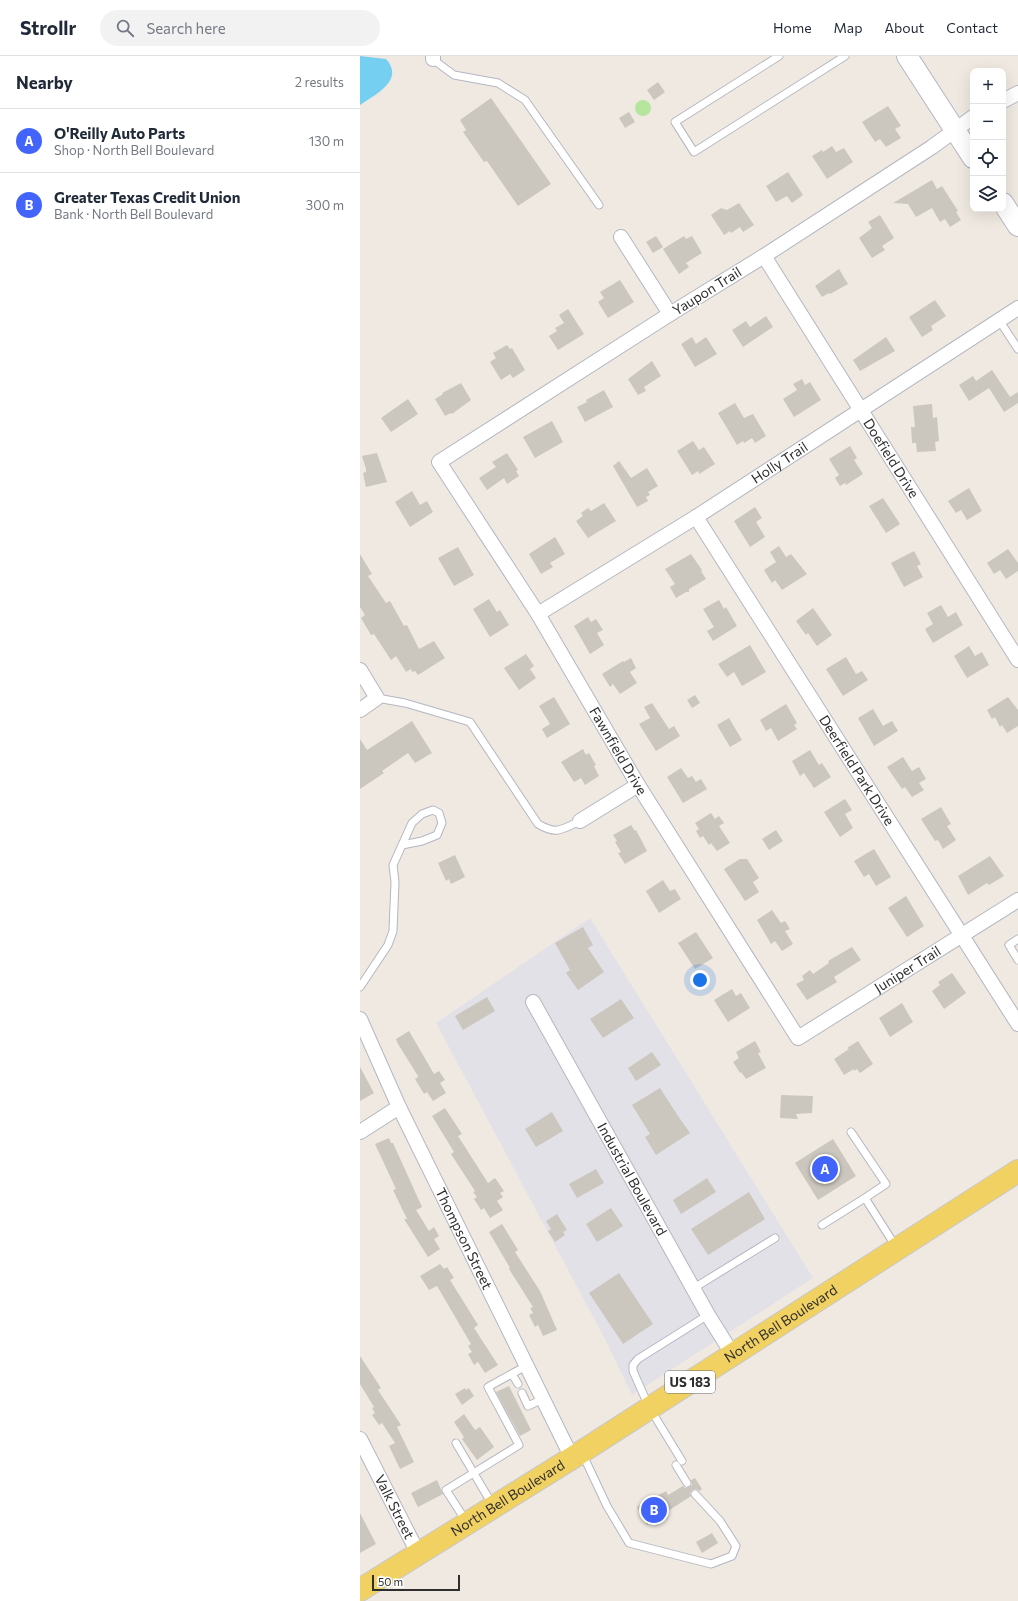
<!DOCTYPE html>
<meta charset="utf-8">
<style>
body{margin:0;font-family:Commissioner,sans-serif;background:#f2f2f3;color:#1f2937}
.controls{position:absolute;right:12px;top:12px;display:grid;overflow:hidden;border-radius:8px;box-shadow:0 4px 16px #0002}
.controls button{width:36px;height:36px;display:grid;place-items:center;padding:0;border:0;border-bottom:1px solid #e0e1e3;background:#fff;color:#1f2937;font:20px sans-serif}
.scale{position:absolute;left:12px;bottom:10px;width:88px;box-sizing:border-box;padding-left:4px;border:2px solid #2e2e2e;border-top:0;font-size:11px;line-height:14px;white-space:nowrap;color:#2e2e2e;-webkit-text-stroke:3px #fff;paint-order:stroke}
.you{position:absolute;left:340px;top:924px;width:14px;height:14px;margin:-10px;border:3px solid #fff;border-radius:50%;background:#1a73e8;box-shadow:0 0 0 6px #1a73e833}
.badge{display:grid;place-items:center;width:26px;height:26px;border-radius:50%;background:#4264fb;color:#fff;font-size:13px;font-weight:700}
.pin{position:absolute;translate:-50% -50%;border:2px solid #fff;box-shadow:0 1px 4px #0006}
.list{margin:0;padding:0;list-style:none}
h2{display:flex;justify-content:space-between;align-items:center;height:52px;margin:0;padding:0 16px;font-size:17px}
h2 small{font-size:13px;font-weight:400;color:#747a83}
.list li{display:grid;grid-template-columns:26px 1fr auto;gap:12px;align-items:center;box-sizing:border-box;height:64px;padding:0 16px;border-top:1px solid #e0e1e3}
.list b{display:block;font-size:15px;white-space:nowrap}
.list p{margin:0;font-size:13px;white-space:nowrap;color:#747a83}
.list em{font-size:13px;font-style:normal;color:#747a83}
.icon{flex:none;width:22px;height:22px;fill:none;stroke:currentColor;stroke-width:2;stroke-linecap:round;stroke-linejoin:round}
.map{position:relative;flex:none;width:658px;height:1545px;overflow:hidden}
header{display:flex;align-items:center;gap:24px;box-sizing:border-box;height:56px;padding:0 20px;background:#fff;border-bottom:1px solid #e0e1e3}
header strong{font-size:19px}
nav{display:flex;gap:22px;margin-inline-start:auto;font-size:14px}
.search{width:280px;height:36px;background:#f2f2f3;display:flex;align-items:center;gap:10px;box-sizing:border-box;padding:0 14px;border-radius:22px;color:#747a83;font-size:15px}
main{display:flex}
aside{flex:1;background:#fff}
.map>svg:first-child{display:block}
.industrial{fill:#e3e1e8}
.green{fill:#b6e59e}
.water{fill:#75cff0}
.building{fill:#cbc7bf}
.lines{fill:none;stroke-linecap:round;stroke-linejoin:round}
.lane-casing{stroke:#b4b7c1;stroke-width:9}
.street-casing{stroke:#b4b7c1;stroke-width:16}
.secondary-casing{stroke:#b4b7c1;stroke-width:22}
.primary-casing{stroke:#c9c9c9;stroke-width:24}
.lane{stroke:#fff;stroke-width:7}
.street{stroke:#fff;stroke-width:14}
.secondary{stroke:#fff;stroke-width:20}
.primary{stroke:#f2d163;stroke-width:22}
.labels{text-anchor:middle;stroke-width:3;stroke-linejoin:round;paint-order:stroke}
.shield{fill:#fff;stroke:#6d6d6d;stroke-width:1}
.shield-label{font-size:13px;font-weight:bold;fill:#2e2e2e}
.street-label{font-size:14px;fill:#2e2e2e;stroke:#fff}
</style>
<header>
<strong>Strollr</strong>
<div class="search"><svg class="icon" aria-label="search" viewBox="0 0 24 24"><circle cx="10" cy="10" r="6"/><path d="M15 15l6 6"/></svg>Search here</div>
<nav><a>Home</a><a>Map</a><a>About</a><a>Contact</a></nav>
</header>
<main>
<aside>
<h2>Nearby<small>2 results</small></h2>
<ul class="list">
<li><span class="badge">A</span><div><b>O'Reilly Auto Parts</b><p>Shop · North Bell Boulevard</p></div><em>130 m</em></li>
<li><span class="badge">B</span><div><b>Greater Texas Credit Union</b><p>Bank · North Bell Boulevard</p></div><em>300 m</em></li>
</ul>
</aside>
<div class="map">
<svg width="658" height="1545" viewBox="0 0 658 1545">
<rect width="100%" height="100%" fill="#efe9e1"/>
<!-- industrial -->
<path class="industrial" d="M230,862l223,360 -181,117 -27,-56 -169,-316z"/>
<!-- green -->
<circle class="green" cx="283" cy="52" r="8"/>
<!-- water -->
<path class="water" d="M0,0l26,3c19,21 -10,35 -26,46z"/>
<!-- building -->
<g class="building">
<path d="M298,26l7,10 -11,8 -7,-10z"/>
<path d="M131,42l60,86 -33,22 -31,-45 -3,1 -21,-30 3,-2 -6,-10z"/>
<path d="M528,50l13,20 -6,3 6,9 -15,9 -6,-8 -5,3 -13,-20z"/>
<path d="M269,56l6,10 -10,6 -6,-10z"/>
<path d="M472,90l4,6 8,-4 9,14 -26,17 -15,-23 10,-6 1,2z"/>
<path d="M428,116l15,23 -11,8 -5,-7 -11,6 -10,-16z"/>
<path d="M572,124l5,9 5,-3 16,25 -2,1 5,8 -11,7 -5,-8 -5,3 -8,-14 -16,9 -8,-13 -15,-1z"/>
<path d="M379,147l15,22 -11,7 -3,-5 -9,6 -1,-2 -6,4 -13,-20 10,-7 6,2z"/>
<path d="M520,159l14,23 -12,8 3,4 -13,8 -13,-20 13,-10 -4,-6z"/>
<path d="M296,180l7,11 -10,6 -7,-11z"/>
<path d="M324,180l2,3 6,-3 10,17 -16,10 3,4 -10,7 -16,-25z"/>
<path d="M479,213l9,15 -18,10 -1,-1 -7,4 -7,-11z"/>
<path d="M260,224l14,22 -26,16 -10,-16 6,-4 -4,-6z"/>
<path d="M575,244l11,16 -15,10 2,4 -11,7 -13,-20z"/>
<path d="M208,253l16,25 -26,16 -9,-14 8,-5 -2,-3 9,-5 -5,-8z"/>
<path d="M406,260l7,11 -30,20 -11,-17 14,-9 4,6z"/>
<path d="M332,281l4,7 10,-7 11,17 -22,13 -14,-23z"/>
<path d="M526,281l9,14 -35,20 -7,-11z"/>
<path d="M147,289l3,4 2,-1 13,22 -12,8 -3,-4 -9,6 -11,-18 6,-4 -3,-5z"/>
<path d="M292,305l9,15 -17,11 2,4 -8,4 -10,-16z"/>
<path d="M632,314l18,27 8,-5v11l-14,9 -15,-24 -20,13 -10,-16 14,-9 3,5z"/>
<path d="M442,323l3,6 5,-3 11,18 -27,17 -11,-18 14,-9 -4,-6z"/>
<path d="M101,327l10,17 -19,14 -1,-1 -6,3 -10,-17 8,-5 -1,-1z"/>
<path d="M244,334l9,17 -28,15 -8,-15 10,-5 -1,-2z"/>
<path d="M48,343l10,15 -27,18 -10,-14z"/>
<path d="M375,347l9,15 9,-4 13,22 -11,7 -3,-5 -8,5 -1,-2 -6,4 -19,-32z"/>
<path d="M572,348l1,14 4,-1 2,24 -4,1 1,9 -19,1 -1,-9h-4l-1,-16h4l-2,-21z"/>
<path d="M192,365l11,21 -28,16 -12,-21z"/>
<path d="M333,385l6,9 5,-3 11,17 -16,10 -1,-3 -6,4 -15,-24z"/>
<path d="M490,390l7,12 -3,2 9,14 -17,11 -1,-2 -5,3 -5,-8 4,-3 -10,-16z"/>
<path d="M17,397l10,29 -21,5 -3,-14 3,-1v-3l-4,-13z"/>
<path d="M147,397l11,17 -2,1 3,5 -12,8 -3,-6 -17,12 -8,-12 17,-11 -4,-5z"/>
<path d="M259,405l12,17 16,-10 11,18 -10,6 2,3 -4,2 2,4 -11,6 -24,-41z"/>
<path d="M609,432l13,23 -15,9 -6,-10 -5,3 -8,-12z"/>
<path d="M52,435l8,14 7,-4 6,11 -23,15 -15,-25z"/>
<path d="M523,442l17,26 -14,9 -17,-27z"/>
<path d="M244,447l12,18 -28,17 -12,-17 7,-5 -2,-3 7,-5 3,3z"/>
<path d="M395,451l7,11 -6,4 9,15 -15,10 -16,-26z"/>
<path d="M195,481l10,17 -15,9 3,4 -12,7 -12,-20z"/>
<path d="M419,490l7,11 5,-3 16,20 -25,16 -7,-10 -3,3 -8,-13 12,-8 -6,-10z"/>
<path d="M98,491l16,28 -20,11 -16,-28z"/>
<path d="M648,493l10,14v8l-12,8 -6,-9 -6,4 -7,-11z"/>
<path d="M554,495l7,13 -4,2 6,11 -19,10 -13,-24z"/>
<path d="M0,498l12,20 -4,2 18,27 4,-2 14,25 3,-1 12,24 15,-8 11,17 -27,17 -3,-4 -3,1 -1,-3 -5,3 -10,-16 -5,4 -17,-26 -3,1 -10,-17 4,-3 -5,-8z"/>
<path d="M331,498l11,16 -1,1 5,8 -17,10v3h-3l-10,6 -6,-11 5,-3 -10,-15z"/>
<path d="M129,543l8,13 3,-2 9,15 -19,12 -17,-28z"/>
<path d="M359,544l5,9 2,-2 11,19 -24,15 -6,-10 7,-4 -11,-18z"/>
<path d="M581,549l7,12 8,-5 7,13 -30,18 -8,-14 8,-5 -6,-11z"/>
<path d="M453,552l19,27 -15,11 -9,-13 -2,2 -10,-14z"/>
<path d="M228,561l3,5 5,-3 7,11 -6,3 7,12 -14,9 -16,-28z"/>
<path d="M390,589l16,27 -24,14 -8,-14 -7,5 -9,-13z"/>
<path d="M609,590l6,10 7,-4 7,13 -22,13 -13,-22z"/>
<path d="M166,598l8,12 -4,3 6,9 -17,12 -15,-22z"/>
<path d="M486,601l10,17 6,-3 6,9 -25,16 -17,-27z"/>
<path d="M271,602l5,10 -6,4 7,11 -17,11 -7,-10 -3,3 -8,-13 21,-13 1,1z"/>
<path d="M335,639l5,8 -8,5 -5,-8z"/>
<path d="M194,641l16,27 -23,14 -5,-9 8,-5 -11,-18z"/>
<path d="M648,641l10,13v16l-11,7 -5,-8 -2,2 -5,-10 -3,2 -5,-9z"/>
<path d="M292,647l17,26 5,-3 6,10 -24,15 -17,-27 11,-6 -6,-11z"/>
<path d="M426,648l11,19 -3,2 3,4 -19,12 -7,-13 -5,3 -6,-11z"/>
<path d="M513,653l10,17 9,-5 6,10 -24,15 -16,-28z"/>
<path d="M369,662l13,22 -12,7 -13,-22z"/>
<path d="M52,665l20,32 -17,10 -7,-10 -26,18 2,2 -24,16v-50l7,11z"/>
<path d="M223,693l3,6 3,-2 7,12 -2,1 5,10 -14,9 -4,-7 -7,4 -13,-20z"/>
<path d="M450,694l9,15 3,-2 9,14 -17,11 -10,-15 -4,3 -8,-15z"/>
<path d="M543,701l9,14 7,-4 7,12 -7,4 5,7 -12,7 -7,-10 -3,2 -15,-22z"/>
<path d="M321,712l7,10 4,-2 4,6 5,-3 6,10 -24,14 -16,-26z"/>
<path d="M485,743l7,11 -7,4 8,14 -13,9 -16,-25z"/>
<path d="M581,751l10,17 -4,2 9,14 -13,9 -5,-9 -3,1 -14,-22z"/>
<path d="M351,757l4,6 4,-3 5,7 -5,3 11,17 -13,8 -6,-8 -2,2 -6,-9 -3,2 -4,-7 3,-2 -4,-6z"/>
<path d="M271,769l4,6 1,-1 11,21 -22,13 -7,-11 3,-1 -6,-10 2,-1 -4,-6z"/>
<path d="M416,774l7,11 -14,9 -7,-11z"/>
<path d="M514,793l17,28 -15,9 -7,-12 -5,3 -10,-16z"/>
<path d="M95,799l10,22 -14,7 -2,-5 -3,2 -8,-18z"/>
<path d="M630,800l14,20 -15,9 -2,-2 -19,12 -10,-19z"/>
<path d="M380,803h7l12,19 -6,4 6,10 -14,9 -21,-32z"/>
<path d="M303,824l7,11 5,-2 6,10 -22,14 -13,-22z"/>
<path d="M546,840l18,30 -17,11 -19,-29z"/>
<path d="M412,854l9,13 4,-2 5,8 -5,2 8,13 -11,7 -7,-10 -4,3 -14,-24z"/>
<path d="M223,871l10,18 -5,3 16,24 -26,18 -12,-17 4,-3 -15,-27z"/>
<path d="M336,876l17,26 -18,11 -17,-26z"/>
<path d="M492,891l9,13 -27,17 3,5 -30,18 -11,-16 8,-4 -2,-4 8,-6 3,4 16,-11 -1,-2z"/>
<path d="M592,917l14,20 -22,16 -12,-18 8,-6 -2,-3z"/>
<path d="M372,933l4,7 5,-3 9,15 -22,14 -14,-22z"/>
<path d="M127,941l8,14 -32,19 -8,-14z"/>
<path d="M261,943l13,19 -31,20 -13,-19z"/>
<path d="M542,947l11,19 -23,15 -11,-19z"/>
<path d="M49,975l25,43 5,-3 6,9 -5,3 6,10 -13,8 -6,-9 -3,2 -9,-15 3,-2v-1l-20,-32 -2,-5z"/>
<path d="M395,985l6,11 -3,1 8,15 -20,11 -5,-7 -1,1 -7,-11 6,-4 -3,-6z"/>
<path d="M498,985l15,23 -13,9 -3,-4 -3,2v-2l-10,6 -10,-16 15,-10 -2,-1z"/>
<path d="M292,996l9,13 -25,16 -8,-13z"/>
<path d="M0,1011l14,26 -14,8z"/>
<path d="M300,1032l18,28 12,17 -34,22 -11,-18 5,-3 -18,-29z"/>
<path d="M421,1039l32,1 -1,17 -16,1 2,5 -18,-1z"/>
<path d="M85,1052l17,26 -4,2 30,47 7,-5 9,13 -4,2 3,4 -6,4 6,9 -13,8 -6,-10 -3,2 -7,-11 3,-2 -4,-5 2,-1 -24,-37 3,-2 -22,-36z"/>
<path d="M192,1056l11,19 -27,16 -11,-18z"/>
<path d="M29,1082l2,5h2l29,64 -6,3 13,21 5,-4 5,9 -5,3 6,10 -12,8 -24,-38h3l-14,-29 3,-1 -21,-45z"/>
<path d="M473,1083l23,37 -38,24 -23,-37z"/>
<path d="M236,1113l8,14 -27,15 -8,-14z"/>
<path d="M347,1122l9,14 -35,22 -8,-14z"/>
<path d="M389,1136l16,27 -57,36 -17,-26z"/>
<path d="M251,1152l12,18 -26,16 -11,-18z"/>
<path d="M197,1158l10,16 -4,2 2,3 -10,7 -7,-11 3,-2 -5,-8z"/>
<path d="M142,1168l16,26 -3,2 25,39 17,39 -14,6 -5,-11 -3,2 -6,-12 4,-2 -3,-5 3,-1 -24,-38 1,-1 -21,-36z"/>
<path d="M80,1208l4,5 3,-2 7,11 -4,2 28,45 -4,3 24,37 -13,8 -7,-11 -4,3 -6,-11 4,-2 -4,-6 3,-2 -34,-58 -8,4 -9,-14z"/>
<path d="M259,1217l34,51 -30,20 -34,-51z"/>
<path d="M0,1300l21,32 -3,2 23,35 -4,2 17,35 -14,7 -11,-23 6,-3 -13,-20 -3,2 -7,-10 3,-2 -3,-5 2,-1 -14,-23z"/>
<path d="M149,1330l22,44 -11,6 -24,-44z"/>
<path d="M105,1332l1,2 3,-2 5,8 -12,9 -7,-11z"/>
<path d="M104,1358l11,16 5,-3 14,20 -17,13 -15,-21 2,-2 -10,-15z"/>
<path d="M335,1422l7,11 -3,2 -3,-2 -4,1 -2,3 1,3 -26,17 3,5 -8,5 -2,-4 -11,6 -10,-18 29,-16 2,4 15,-9 2,2 4,-1 3,-2 -1,-5z"/>
<path d="M77,1424l6,14 -25,13 -7,-14z"/>
<path d="M0,1457l16,31 -16,9z"/>
<path d="M352,1477l6,10 -16,10 -6,-11z"/>
</g>
<g class="lines">
<defs>
<g id="lane">
<path d="M419,0l-104,66 19,30 151,-96"/>
<path d="M71,2l23,17 44,8 27,17 74,105"/>
<path d="M639,264l19,29"/>
<path d="M17,642l28,5 65,19 68,102c19,11 22,6 42,-3"/>
<path d="M658,883l-9,6 9,15"/>
<path d="M0,931l28,-42 5,-14 2,-49 -2,-17 19,-42 10,-9 11,-4 6,3 3,10 -5,12 -15,6 -20,4"/>
<path d="M491,1076l35,52 -21,14 31,49"/>
<path d="M462,1169l43,-27"/>
<path d="M334,1232l81,-50"/>
<path d="M152,1318l6,10"/>
<path d="M162,1337l6,13 15,-7"/>
<path d="M96,1387l36,61"/>
<path d="M222,1397l25,53 22,37 82,21 21,-8 4,-10 -16,-25 -25,-27"/>
<path d="M322,1405l-33,-54 -16,-36v-6l5,-6 70,-44"/>
<path d="M316,1409l11,18"/>
<path d="M106,1465l-20,-31 73,-45 -31,-58 38,-21"/>
</g>
<g id="street">
<path d="M73,3v-3"/>
<path d="M643,45l15,-8"/>
<path id="s1" d="M613,61l-41,30 -168,109 -94,58 -231,148 99,152 100,171 160,253 220,-138"/>
<path d="M261,181l49,77"/>
<path id="s2" d="M404,200l254,404"/>
<path id="s3" d="M336,461l322,507"/>
<path id="s4" d="M178,558l158,-97 322,-209"/>
<path d="M0,614l17,28 -17,12"/>
<path d="M220,765l58,-36"/>
<path id="s5" d="M173,946l175,313 25,40"/>
<path id="s6" d="M0,963l39,88 173,351"/>
<path d="M0,1076l39,-25"/>
<path id="s7" d="M0,1383l58,114"/>
</g>
<g id="secondary">
<path d="M547,0l66,102"/>
<path d="M643,147l15,23"/>
</g>
<g id="primary">
<path id="s8" d="M0,1534l212,-132 446,-287"/>
</g>
</defs>
<!-- lane casing -->
<use href="#lane" class="lane-casing"/>
<!-- street casing -->
<use href="#street" class="street-casing"/>
<!-- secondary casing -->
<use href="#secondary" class="secondary-casing"/>
<!-- primary casing -->
<use href="#primary" class="primary-casing"/>
<!-- lane -->
<use href="#lane" class="lane"/>
<!-- street -->
<use href="#street" class="street"/>
<!-- secondary -->
<use href="#secondary" class="secondary"/>
<!-- primary -->
<use href="#primary" class="primary"/>
</g>
<g class="labels">
<!-- shield labels -->
<rect class="shield" x="305" y="1315" width="50" height="22" rx="3"/>
<g class="shield-label">
<text x="330" y="1331">US 183</text>
</g>
<!-- street labels -->
<g class="street-label">
<text transform="translate(347 235) rotate(-32)" y="5">Yaupon Trail</text>
<text dy="5" stroke="none"><textPath href="#s2" startOffset="239">Doefield Drive</textPath></text>
<text dy="5" stroke="none"><textPath href="#s4" startOffset="285">Holly Trail</textPath></text>
<text dy="5" stroke="none"><textPath href="#s1" startOffset="976">Fawnfield Drive</textPath></text>
<text dy="5" stroke="none"><textPath href="#s3" startOffset="300">Deerfield Park Drive</textPath></text>
<text dy="5" stroke="none"><textPath href="#s1" startOffset="1444">Juniper Trail</textPath></text>
<text dy="5" stroke="none"><textPath href="#s5" startOffset="203">Industrial Boulevard</textPath></text>
<text dy="5" stroke="none"><textPath href="#s6" startOffset="243">Thompson Street</textPath></text>
<text dy="5" stroke="none"><textPath href="#s8" startOffset="498">North Bell Boulevard</textPath></text>
<text dy="5" stroke="none"><textPath href="#s8" startOffset="174">North Bell Boulevard</textPath></text>
<text dy="5" stroke="none"><textPath href="#s7" startOffset="76">Valk Street</textPath></text>
</g>
</g>
</svg>
<div class="controls">
<button>+</button>
<button>−</button>
<button><svg class="icon" aria-label="locate" viewBox="0 0 24 24"><circle cx="12" cy="12" r="6"/><path d="M12 2v4M12 18v4M2 12h4M18 12h4"/></svg></button>
<button><svg class="icon" aria-label="layers" viewBox="0 0 24 24"><path d="M12 4l9 5-9 5-9-5zM3 14l9 5 9-5"/></svg></button>
</div>
<div class="scale">50 m</div>
<div class="you"></div>
<div class="pin badge" style="left:465px;top:1113px">A</div>
<div class="pin badge" style="left:294px;top:1454px">B</div>
</div>
</main>
